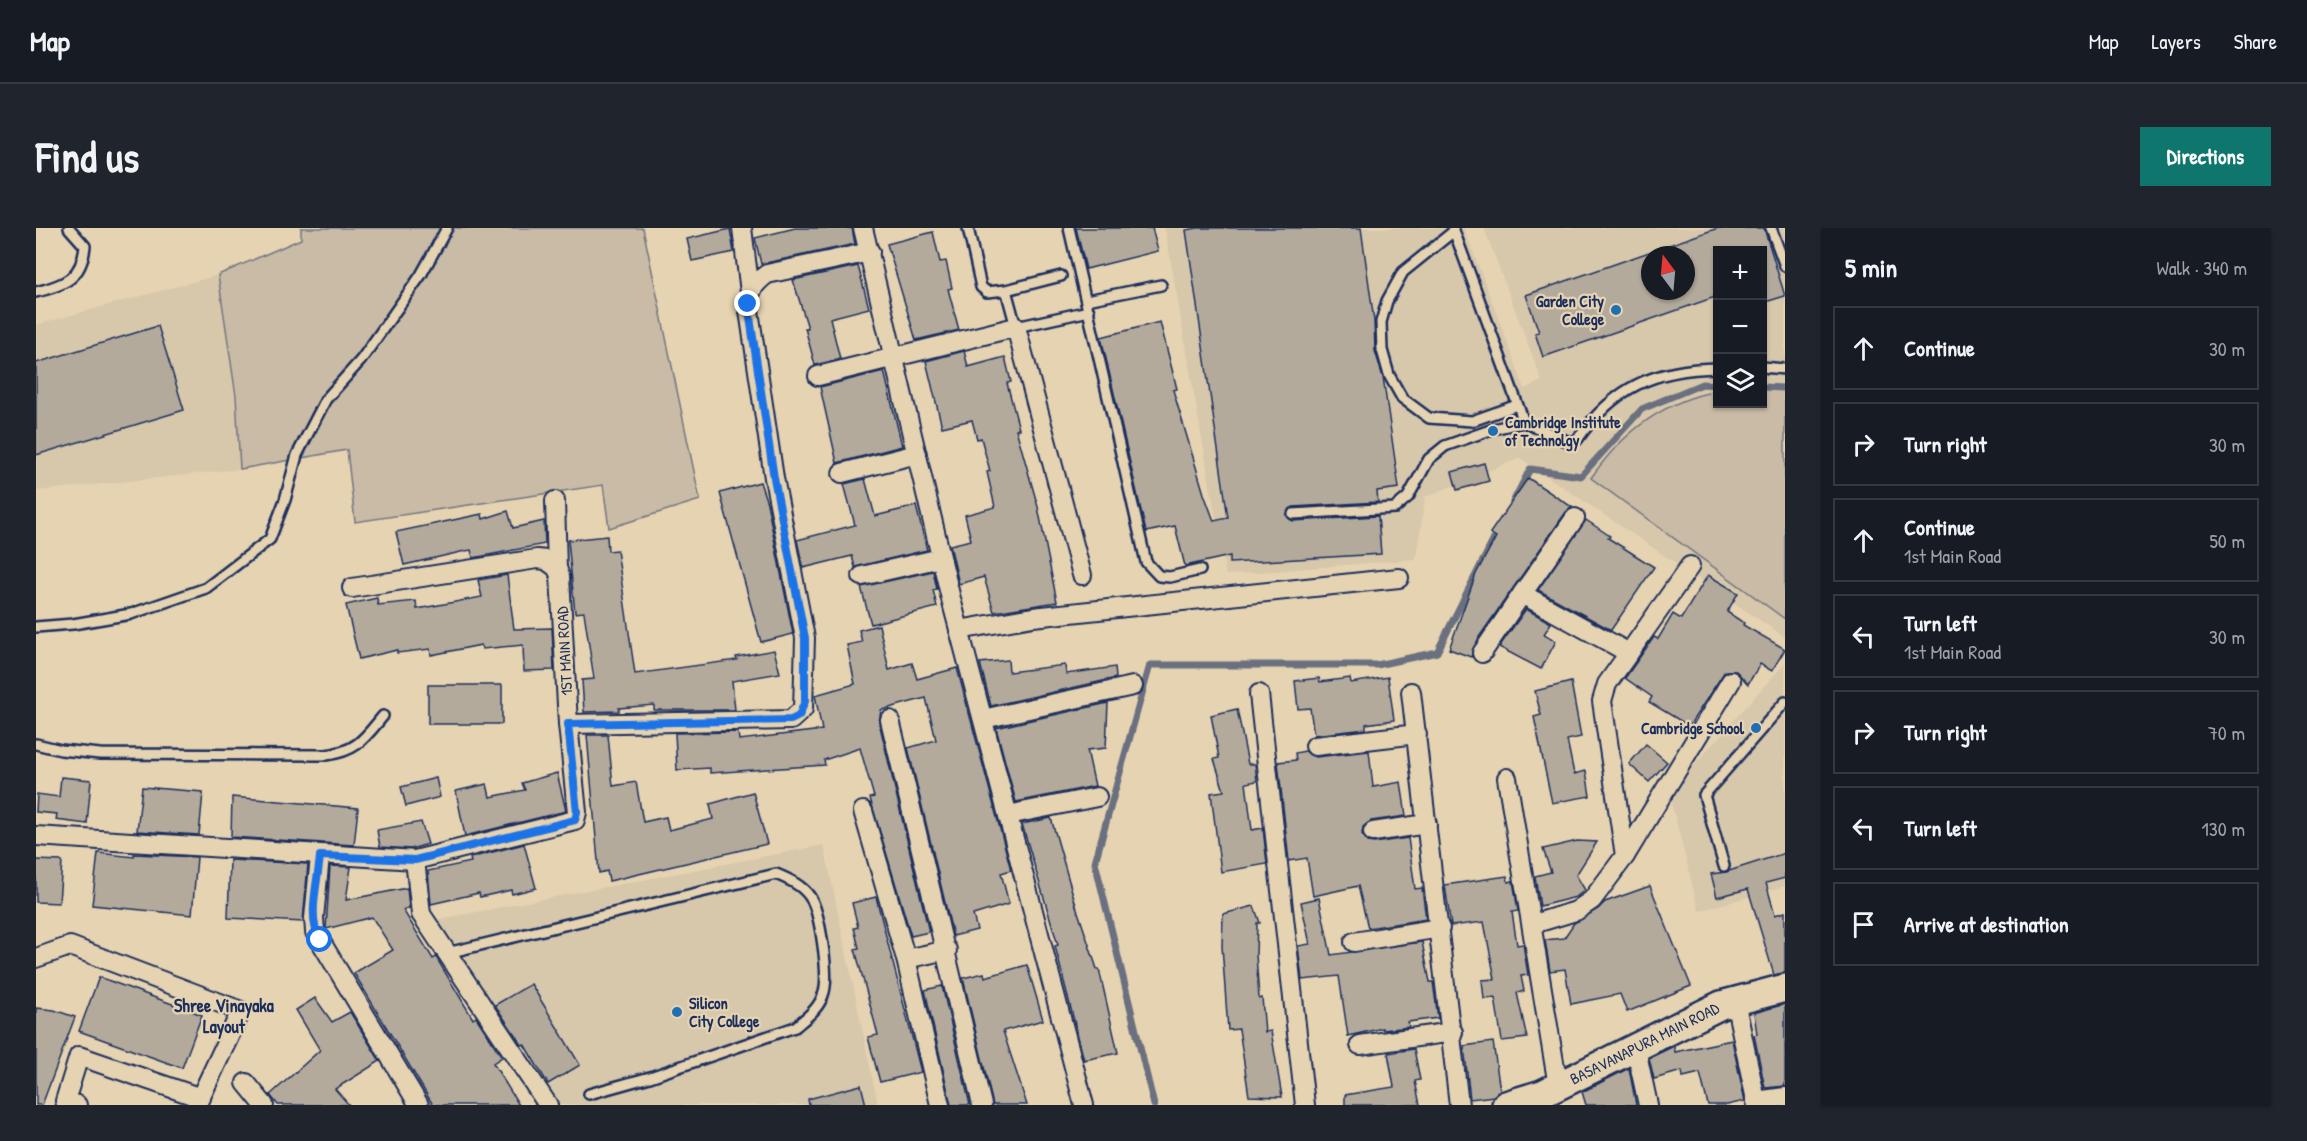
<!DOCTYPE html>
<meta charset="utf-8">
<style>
body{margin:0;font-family:"Patrick Hand",sans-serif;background:#20242c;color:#f1f3f6}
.controls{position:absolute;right:18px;top:18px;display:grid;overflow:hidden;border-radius:0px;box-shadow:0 2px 4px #0004}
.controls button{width:54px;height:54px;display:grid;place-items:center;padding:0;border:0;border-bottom:2px solid #363941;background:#171b24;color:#f1f3f6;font:30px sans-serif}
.compass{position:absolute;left:1605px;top:18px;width:54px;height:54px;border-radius:50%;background:#171b24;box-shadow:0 2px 4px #0004;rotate:344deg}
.stop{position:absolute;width:18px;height:18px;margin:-14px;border:4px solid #1a73e8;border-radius:50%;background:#fff}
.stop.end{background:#1a73e8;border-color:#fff;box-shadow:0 2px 6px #0008}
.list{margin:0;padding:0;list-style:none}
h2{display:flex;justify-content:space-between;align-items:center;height:78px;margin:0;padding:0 24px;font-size:26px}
h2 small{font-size:20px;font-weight:400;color:#9ea1a6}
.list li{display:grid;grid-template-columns:39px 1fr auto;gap:18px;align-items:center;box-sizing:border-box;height:84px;margin:0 12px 12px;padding:0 12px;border:2px solid #363941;border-radius:0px}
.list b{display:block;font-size:22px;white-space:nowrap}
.list p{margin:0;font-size:20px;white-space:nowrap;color:#9ea1a6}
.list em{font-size:20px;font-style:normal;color:#9ea1a6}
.icon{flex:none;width:33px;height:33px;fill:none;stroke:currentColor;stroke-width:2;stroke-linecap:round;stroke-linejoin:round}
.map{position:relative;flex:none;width:1749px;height:877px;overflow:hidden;border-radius:0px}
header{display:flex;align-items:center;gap:36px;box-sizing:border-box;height:84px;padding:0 30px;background:#171b24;border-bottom:2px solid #363941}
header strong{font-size:28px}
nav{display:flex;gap:33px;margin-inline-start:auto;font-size:21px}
.intro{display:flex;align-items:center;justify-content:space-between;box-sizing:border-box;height:144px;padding:0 36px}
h1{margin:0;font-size:42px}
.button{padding:15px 27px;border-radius:0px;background:#0f766e;color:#fff;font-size:21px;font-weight:700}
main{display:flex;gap:36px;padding:0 36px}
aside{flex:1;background:#171b24;border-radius:0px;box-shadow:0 2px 4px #0004}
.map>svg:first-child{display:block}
.built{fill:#d7c7ab;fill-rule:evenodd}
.green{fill:#c9bba5;stroke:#727582;stroke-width:1.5}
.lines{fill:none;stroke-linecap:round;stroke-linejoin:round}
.stream{stroke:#6b707f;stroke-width:7}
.building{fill:#b3aa9c;stroke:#1b2f5e;stroke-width:1.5;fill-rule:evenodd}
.lane-casing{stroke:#1b2f5e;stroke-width:14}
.street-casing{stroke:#1b2f5e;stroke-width:22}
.secondary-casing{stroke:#1b2f5e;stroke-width:32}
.lane{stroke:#e6d3b1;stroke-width:9}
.street{stroke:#e6d3b1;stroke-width:18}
.secondary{stroke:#e6d3b1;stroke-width:27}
.route{stroke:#1a73e8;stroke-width:8}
.poi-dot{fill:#1f6fb2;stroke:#e6d3b1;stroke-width:2}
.labels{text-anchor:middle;stroke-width:4.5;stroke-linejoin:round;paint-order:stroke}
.poi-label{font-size:16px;font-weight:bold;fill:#1b2f5e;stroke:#e6d3b1;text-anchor:end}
.street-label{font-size:16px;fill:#1b2f5e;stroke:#e6d3b1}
.neighbourhood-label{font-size:18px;font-weight:bold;fill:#1b2f5e;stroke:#e6d3b1}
</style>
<header>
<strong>Map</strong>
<nav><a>Map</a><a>Layers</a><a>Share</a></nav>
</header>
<div class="intro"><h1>Find us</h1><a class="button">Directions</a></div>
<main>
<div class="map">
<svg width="1749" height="877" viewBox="0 0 1749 877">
<rect width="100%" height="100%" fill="#e6d3b1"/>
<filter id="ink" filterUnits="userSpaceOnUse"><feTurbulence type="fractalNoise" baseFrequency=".0167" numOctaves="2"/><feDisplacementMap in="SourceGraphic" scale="12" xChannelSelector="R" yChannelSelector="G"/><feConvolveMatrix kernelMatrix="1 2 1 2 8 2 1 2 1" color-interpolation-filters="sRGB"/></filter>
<g filter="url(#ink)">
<!-- built -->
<g class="built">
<path d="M1129,0h299l61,161 17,-8 -58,-153h301v409l-265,-179 -95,39 -9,62 -190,16zM1682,22h44v154h-44zM1614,27h36v36h-36z"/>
<path d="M182,47l18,121 4,73 -204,22v-166z"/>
<path d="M1749,435v223l-86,25 -30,-118z"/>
<path d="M788,617l54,260h-324l-119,-185z"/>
</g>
<!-- green -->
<g class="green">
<path d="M265,0h342l57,272 -91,28 -6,-43 -248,37 -8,-72 -107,19 -4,-73 -18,-121 83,-36z"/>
<path d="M1727,160l22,2v229l-194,-141c31,-45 72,-77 126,-87l1,13h44z"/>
</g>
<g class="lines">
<!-- stream -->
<g class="stream">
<path d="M1726,159l23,1"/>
<path d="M1477,274l17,-33 51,7 61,-67 60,-25 16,1"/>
<path d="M1118,877l-59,-243 55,-197h227l60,-13 61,-121"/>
</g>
</g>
<!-- building -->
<g class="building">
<path d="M759,0h57l3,16 -94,20 -6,-26z"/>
<path d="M1040,0h76l6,23 -72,18z"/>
<path d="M1162,0h163l13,93 1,30 8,26 16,111 -22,3 1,11 -85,5 -7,8 7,6 85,-5 3,38 -151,9v-7l-45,10 -10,-40 -29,6 -45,-195 59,-15 17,67 -4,1 31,104 10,27 14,-3 -42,-288z"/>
<path d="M1682,0h46l21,68 -23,7v-53h-44v46l-175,61 -8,-24 4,-1 -13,-37zM1614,27h36v36h-36z"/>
<path d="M694,1l4,23 -42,9 -5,-22z"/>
<path d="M897,4l7,30 6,-1 6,27 -4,1 11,41 -43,10 -29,-96z"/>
<path d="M822,38l11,42 -39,10 10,41 -25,6 -10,-37h3l-15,-48z"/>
<path d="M122,98l26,84 -148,45v-92z"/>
<path d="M928,123l4,16 37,-10 6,25 -4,1 12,46h-3l22,78 19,95 -63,10 -10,-35 -25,7 -9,-39 21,-5 -6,-25 30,-8 -8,-35 3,-1 -9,-33 -4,1 -5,-19 -30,7 -16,-66z"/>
<path d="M848,143l18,75 -65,17 -17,-76z"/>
<path d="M1448,235l5,18 -32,9 -5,-18z"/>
<path d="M1492,250l44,29 -6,5 -87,125 -8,20 -22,-8 27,-75 20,-37 -6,-4z"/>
<path d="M829,251l10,37 41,-10 11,44 -72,17 -3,-11 -49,12 -6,-28 58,-15 -11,-41z"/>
<path d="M724,254l7,21 26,131 -32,8 -41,-149z"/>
<path d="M472,283l5,17 31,-7 1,23 -72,14 -2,-8 -6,1 -61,14 -8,-33 86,-18 1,5z"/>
<path d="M1550,292l24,16 -2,2 46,29 -43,63 -73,-40z"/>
<path d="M571,308l1,15 9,-1 18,124 102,-14 -1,-3 38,-7 6,23 -48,8 3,29h-81v-5l-35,3v3l-35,1 -2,-32 12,-1 -10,-67 -9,1 -7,-73z"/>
<path d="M897,343l4,18 -4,1 4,17 -66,17 -10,-37z"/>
<path d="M471,347l7,54 38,-1 2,42 -30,1 -1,-26 -41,4 -1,-4 -50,10 -1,-6 -33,4v-3l-38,9 -13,-54 31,-7 1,7 38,-4 1,8 65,-12 -4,-17z"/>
<path d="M1672,347l30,18 -11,19 17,11 -1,2 42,24 -13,22 -12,-7 -12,20 -12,-13h-11l-36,55 -40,-24 3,-5 -27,-19 29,-41 4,2 15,-25 8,5z"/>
<path d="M1490,381l25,14 -7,11 12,7 -15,28 -42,-22z"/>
<path d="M843,397l10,45 23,-7 5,16 40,-11 54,202 -10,3 8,31 -36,11 4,15 -24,6 -45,-188 28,-8 -10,-42 -45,12 -2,12 50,210 -18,4 -39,-131 -2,-7 4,-1 -14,-49 -36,12 1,5 -115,8v-5l-33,2 -2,-37 63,-1 1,8 83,-10 -7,-35 40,-11 -8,-39 15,-3 -3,-12z"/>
<path d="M972,432l1,12 56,-7 1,9 49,-7 1,11 -125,28 -11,-43z"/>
<path d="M1352,449l6,43 -28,4v5l-52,6 -4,-27 -12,1 -3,-28 24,-3 1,4 30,-4 1,5z"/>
<path d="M1535,454l10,55 -14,3 7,34 12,-3 4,25 -38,7 -18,-86 7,-2 -6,-24z"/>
<rect x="392" y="457" width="74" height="39"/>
<path d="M1072,475l-2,45 -19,2 8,36 -79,16 -20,-74z"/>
<path d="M1201,481l11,55h7l2,17 -11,2 6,47 11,-2 4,36 -46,8 -10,-79 13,-2 -10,-32 5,-1 -8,-43z"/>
<path d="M551,507h21l5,51 23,-4 7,40 23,-5 3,13 44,-11 -3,-15 43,-12 14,52 -158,37 -2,-10 -8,2z"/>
<path d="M1610,516l21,18 -18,20 -20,-18z"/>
<path d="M1269,523l11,6 53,-6 4,36 28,-5 5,34 -35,5 -8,6 -1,7 6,8 6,1 34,-5 7,51 7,-1 4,31 -58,9 -10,-42 -45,10 -6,-38 -18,3 -11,-99 18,-2 -1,-7z"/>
<path d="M521,545l9,38 -101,25 -9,-45 31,-7 3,13 35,-7 -3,-7z"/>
<path d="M25,549l30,3 -4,44 -31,-4 1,-6 -21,-2 1,-18 22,3z"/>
<path d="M400,550l4,19 -34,9 -5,-19z"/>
<path d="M106,559l61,5 -4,43 -62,-4z"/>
<path d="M196,569l126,11 -4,37 -123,-8z"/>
<path d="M1015,590l26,91 20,60h2l19,84 -34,7 -29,-114 3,-1 -36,-121z"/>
<path d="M385,594l7,22 -17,5 -31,-2 -3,-17z"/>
<path d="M1541,613l20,1 -21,33 9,15 -9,7 -36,9 -5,-30 16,-4 -8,-23z"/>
<path d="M488,616l12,44 -24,6 -1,-4 -31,7 -1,-4 -48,11 -3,-33 43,-9 -1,-4z"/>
<path d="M62,625l36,4v-3l63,3 -5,58 -100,-10z"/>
<path d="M1749,625v25l-19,5 9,32 10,-3v61l-11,2 -26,-86 -31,8 -6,-23 15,-2z"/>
<path d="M0,632l26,1 -3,42 -23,-1z"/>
<path d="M194,632l78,4 -5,58 -75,-4z"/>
<path d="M294,638l21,1 -5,33 61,-12 2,20 -6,2 30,49 3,-2 37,62 3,-2 26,40 -9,6 26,42h-86l-79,-132 39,-23 -21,-33 -46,12z"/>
<path d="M1471,648l1,6 5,-1 5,30 -6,1 5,33 6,-1 5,31 -7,1 3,15 -7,2 10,45 -25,3 -7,-43 -11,1 -2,-19 13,-1 -11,-57 -33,4 -6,-41z"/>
<path d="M1614,658l41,100 -64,26 -7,-18 -49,10 -6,-35 -15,2 -5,-31 19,-2 10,-15 24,-14 7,-7z"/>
<path d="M840,669l45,175 -41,10 -12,-45 10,-2 -23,-86 4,-1 -5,-20 4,-1 -6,-24z"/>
<path d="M1283,670l12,57 91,-13 8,40h3l5,36 -30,4 1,5 -26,3v-2l-35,8 -9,-60 -37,4 -4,-34 12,-2 -9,-42z"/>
<path d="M1218,678l6,17h-3l-1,31 3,45 3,-1 3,34 6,-1 11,66 -33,-1 -10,-67 -11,1 -6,-84 1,-32z"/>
<path d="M991,737l16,55 -40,11 24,74h-34l-30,-127 21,-5 1,4z"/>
<path d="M63,749l103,38 -20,53 -103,-37z"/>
<path d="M495,756l49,81 -32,19 -24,-40 -2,1 -27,-40z"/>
<path d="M906,758l28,119h-19l-26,-115z"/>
<path d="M279,770l17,24 18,-10 30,49 -45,28 14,16h-71l-8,-10 50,-45 -24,-40z"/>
<path d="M1749,776v82l-20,2 -11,-53 3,-1 -3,-21z"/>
<path d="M0,780l18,2 21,7 -33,88h-6z"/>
<path d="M1696,812l13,61 -18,4h-19l-8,-32 -17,4 -1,-6 -28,8 -5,-21 25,-12 1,6z"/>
<path d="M1457,814l7,49 -6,5 -24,3 -6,-53z"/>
<path d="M1378,821l6,31 -5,1 5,24h-75v-10l49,-8 -6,-34z"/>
<path d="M1593,840l7,37h-50l-4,-13z"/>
<path d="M825,857l5,20h-57l-1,-6z"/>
</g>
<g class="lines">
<defs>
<g id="lane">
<path d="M932,0l13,59 6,5 19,-2 55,-14"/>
<path d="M1033,0l77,334 13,14 11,1 30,-7"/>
<path d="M1417,0l71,194 45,20 8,-2c37,-53 77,-71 141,-72"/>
<path d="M1735,0l14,38"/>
<path d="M1418,3l-51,41 -16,29 -6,21 1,28 7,25 13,23 27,20 43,3 45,-16"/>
<path d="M970,62l10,37 73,-16"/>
<path d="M0,64c29,-7 46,-14 49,-46l-16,-18"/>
<path d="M1051,72l74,-15"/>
<path d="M1726,139l23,2"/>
<path d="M1257,286l102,-6 13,-11 21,-38 16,-13 48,-17 31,-7"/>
<path d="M0,399l37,-3 58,-10 75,-26 64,-49 15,-39 12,-45 29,-56 35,-39 60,-85 26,-47"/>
<path d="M0,516l25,6 39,4 226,1c31,-4 38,-16 57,-39"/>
<path d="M1688,638l-20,-71 81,-93"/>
<path d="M411,725l329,-79c12,5 26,11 34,23 10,14 19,77 14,95 -4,16 -17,25 -29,35l-145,50 -61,17"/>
</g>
<g id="street">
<path d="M706,0l8,64"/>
<path d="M827,0l88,371 133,506"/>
<path d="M782,148l198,-49 66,248"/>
<path d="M806,245l75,-19"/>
<path d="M826,348l79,-18"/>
<path d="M316,360l185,-29 9,1 11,8"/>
<path d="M923,402l74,-13 366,-39"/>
<path d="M1446,425l40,-59"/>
<path d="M1593,425l61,-87"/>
<path d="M1375,464l48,413"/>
<path d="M1223,466l46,411"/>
<path d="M947,491l150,-33"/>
<path d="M854,492l92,385"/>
<path d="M532,496l223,-4 12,-11 2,-71 -31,-160 -26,-174c2,-14 7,-21 19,-30l103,-22"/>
<path d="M1279,518l102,-12"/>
<path d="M1471,550l51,308"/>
<path d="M827,583l43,148 34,146"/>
<path d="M972,587l89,-18"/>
<path d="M1337,604l54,-8"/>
<path d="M0,608l379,24 160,-40 2,-8 -9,-88 -8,-148 -3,-8 -2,-67"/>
<path d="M284,628l-6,62 1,14 104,173"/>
<path d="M1589,628l106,-175"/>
<path d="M379,632l6,54 127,191"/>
<path d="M1497,696l43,-13 16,-11 33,-44 -23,-155 5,-17 22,-31 -107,-59 53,-76"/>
<path d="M1318,714l86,-14"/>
<path d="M0,730l34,-12 171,65 -44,94"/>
<path d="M870,731l41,-9"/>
<path d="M1699,773l22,104"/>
<path d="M1324,817l93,-13"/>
<path d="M1600,821l12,56"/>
<path d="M210,855l18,22"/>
<path d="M1720,873l29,-4"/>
<path d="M41,877l-12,-4 14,-45 122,42"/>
</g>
<g id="secondary">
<path id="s1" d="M1470,877l36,-11 179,-89 64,-17"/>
</g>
</defs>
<!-- lane casing -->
<use href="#lane" class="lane-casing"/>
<!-- street casing -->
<use href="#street" class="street-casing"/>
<!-- secondary casing -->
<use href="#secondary" class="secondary-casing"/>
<!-- lane -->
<use href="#lane" class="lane"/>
<!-- street -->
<use href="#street" class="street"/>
<!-- secondary -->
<use href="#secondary" class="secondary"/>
</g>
</g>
<g class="lines" filter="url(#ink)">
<!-- route -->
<path class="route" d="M284,712c-13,-23 -2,-58 0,-84l95,4 160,-40 2,-8 -9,-88 223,-4 8,-4 6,-15v-63l-31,-160 -26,-174"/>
</g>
<!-- markers -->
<g class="poi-dot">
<circle cx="1580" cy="82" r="6"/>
<circle cx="1457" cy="203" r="6"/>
<circle cx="1720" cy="500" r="6"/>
<circle cx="641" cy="784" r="6"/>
</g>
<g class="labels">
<!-- poi labels -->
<g class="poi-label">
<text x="1568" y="79">Garden City<tspan x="1568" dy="18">College</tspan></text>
<text x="1469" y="200" text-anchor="start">Cambridge Institute<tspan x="1469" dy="18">of Technolgy</tspan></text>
<text x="1708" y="506">Cambridge School</text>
<text x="653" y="781" text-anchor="start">Silicon<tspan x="653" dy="18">City College</tspan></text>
</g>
<!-- street labels -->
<g class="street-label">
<text transform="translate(528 423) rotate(-93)" y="6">1ST MAIN ROAD</text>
<text dy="6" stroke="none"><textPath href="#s1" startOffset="152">BASAVANAPURA MAIN ROAD</textPath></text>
</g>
<!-- neighbourhood labels -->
<g class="neighbourhood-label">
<text x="188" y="784">Shree Vinayaka<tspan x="188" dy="21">Layout</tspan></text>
</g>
</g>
</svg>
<div class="controls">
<button>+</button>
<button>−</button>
<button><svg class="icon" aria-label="layers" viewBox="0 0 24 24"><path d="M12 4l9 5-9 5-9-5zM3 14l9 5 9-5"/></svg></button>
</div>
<svg class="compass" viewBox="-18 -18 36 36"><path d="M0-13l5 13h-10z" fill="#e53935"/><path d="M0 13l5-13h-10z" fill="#9ea1a6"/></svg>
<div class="stop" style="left:284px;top:712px"></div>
<div class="stop end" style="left:712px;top:76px"></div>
</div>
<aside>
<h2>5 min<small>Walk · 340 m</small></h2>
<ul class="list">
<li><svg class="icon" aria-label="ahead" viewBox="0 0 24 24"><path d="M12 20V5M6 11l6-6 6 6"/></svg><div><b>Continue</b></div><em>30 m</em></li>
<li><svg class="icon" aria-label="right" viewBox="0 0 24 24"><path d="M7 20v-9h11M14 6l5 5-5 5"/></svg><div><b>Turn right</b></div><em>30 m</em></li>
<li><svg class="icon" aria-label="ahead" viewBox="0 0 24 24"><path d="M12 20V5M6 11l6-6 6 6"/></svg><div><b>Continue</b><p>1st Main Road</p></div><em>50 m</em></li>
<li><svg class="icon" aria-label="left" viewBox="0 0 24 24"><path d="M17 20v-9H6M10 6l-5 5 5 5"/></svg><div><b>Turn left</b><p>1st Main Road</p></div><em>30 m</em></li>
<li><svg class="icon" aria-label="right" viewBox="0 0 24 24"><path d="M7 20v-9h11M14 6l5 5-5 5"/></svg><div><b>Turn right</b></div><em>70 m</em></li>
<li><svg class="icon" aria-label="left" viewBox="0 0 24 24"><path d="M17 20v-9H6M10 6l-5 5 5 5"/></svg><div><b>Turn left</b></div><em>130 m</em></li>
<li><svg class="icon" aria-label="arrive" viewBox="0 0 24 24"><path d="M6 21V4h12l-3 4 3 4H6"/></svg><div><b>Arrive at destination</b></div></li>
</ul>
</aside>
</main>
